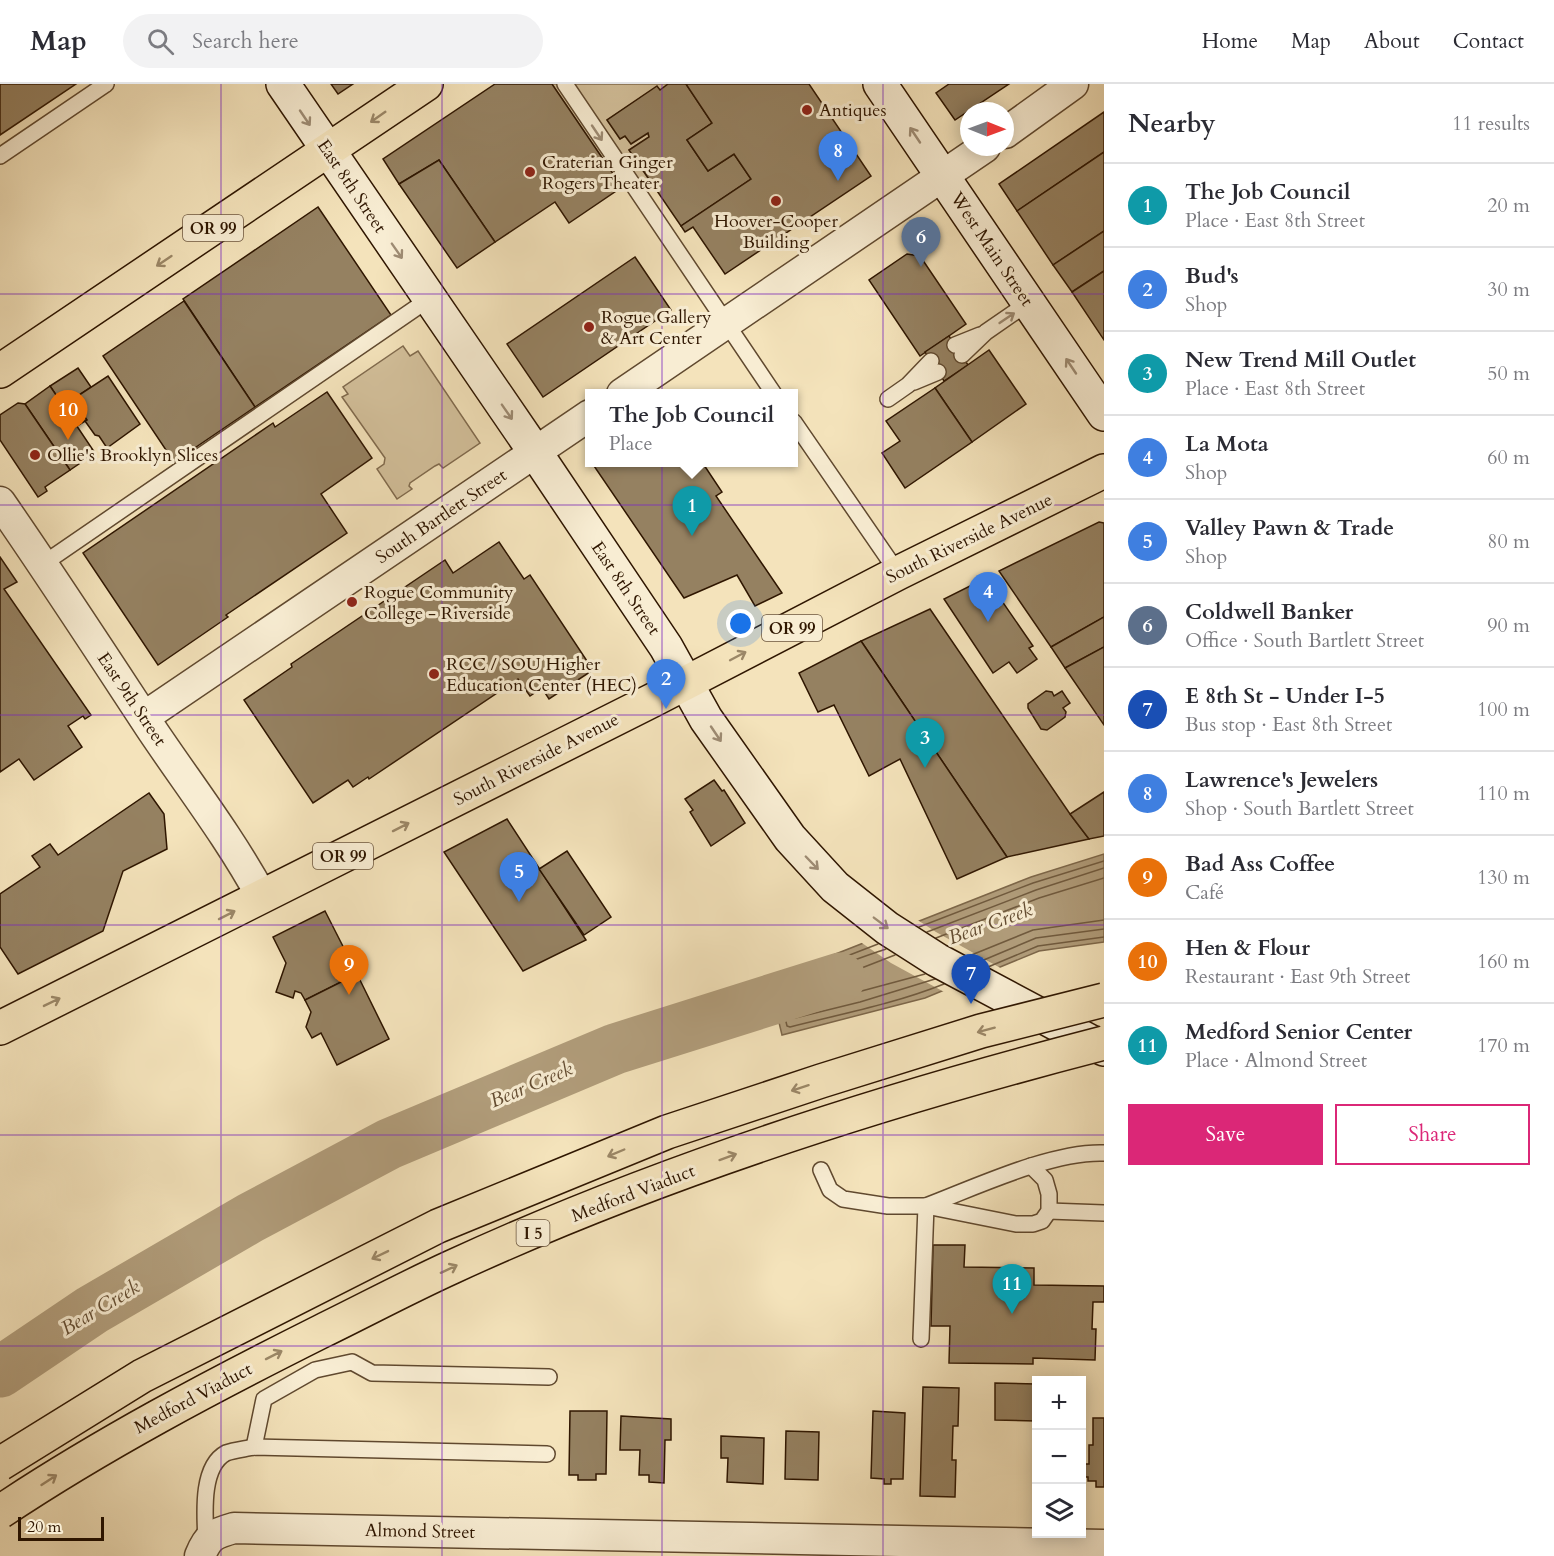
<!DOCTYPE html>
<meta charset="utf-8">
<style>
body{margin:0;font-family:Cardo,serif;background:#f2f2f3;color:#2b2b33}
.controls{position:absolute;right:18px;bottom:18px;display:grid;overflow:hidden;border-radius:0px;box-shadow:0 3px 15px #0003}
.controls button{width:54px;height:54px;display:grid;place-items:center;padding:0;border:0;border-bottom:2px solid #e1e1e2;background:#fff;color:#2b2b33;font:30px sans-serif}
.compass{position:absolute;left:960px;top:18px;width:54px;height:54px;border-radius:50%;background:#fff;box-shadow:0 3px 15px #0003;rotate:91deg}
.scale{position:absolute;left:18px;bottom:15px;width:86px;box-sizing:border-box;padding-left:6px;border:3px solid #2f1600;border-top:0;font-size:16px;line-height:21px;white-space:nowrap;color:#2f1600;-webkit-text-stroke:4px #f8edd3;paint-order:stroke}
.you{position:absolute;left:741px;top:540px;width:21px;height:21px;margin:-15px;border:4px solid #fff;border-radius:50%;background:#1a73e8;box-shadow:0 0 0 9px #1a73e833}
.badge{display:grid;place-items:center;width:39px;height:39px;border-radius:50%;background:#db2777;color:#fff;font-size:20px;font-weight:700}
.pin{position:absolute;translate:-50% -50px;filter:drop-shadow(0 2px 3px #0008)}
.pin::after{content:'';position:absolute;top:32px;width:21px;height:18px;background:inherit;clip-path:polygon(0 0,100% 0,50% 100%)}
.popup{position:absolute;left:585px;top:305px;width:213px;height:78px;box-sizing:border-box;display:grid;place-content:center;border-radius:0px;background:#fff;filter:drop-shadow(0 2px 4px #0005);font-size:20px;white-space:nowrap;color:#7c7c81}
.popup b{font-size:22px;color:#2b2b33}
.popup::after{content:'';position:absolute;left:50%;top:100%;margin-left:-12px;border:12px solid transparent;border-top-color:#fff}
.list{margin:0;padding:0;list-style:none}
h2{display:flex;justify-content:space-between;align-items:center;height:78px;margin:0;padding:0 24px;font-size:26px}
h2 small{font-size:20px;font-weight:400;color:#7c7c81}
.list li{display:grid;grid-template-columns:39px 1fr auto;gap:18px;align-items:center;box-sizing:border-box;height:84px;padding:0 24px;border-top:2px solid #e1e1e2}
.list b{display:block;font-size:22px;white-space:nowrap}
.list p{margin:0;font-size:20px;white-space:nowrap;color:#7c7c81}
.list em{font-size:20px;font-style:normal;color:#7c7c81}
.actions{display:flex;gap:12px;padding:18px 24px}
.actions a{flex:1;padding:14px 0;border:2px solid #db2777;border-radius:0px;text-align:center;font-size:21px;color:#db2777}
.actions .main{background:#db2777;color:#fff}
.icon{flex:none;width:33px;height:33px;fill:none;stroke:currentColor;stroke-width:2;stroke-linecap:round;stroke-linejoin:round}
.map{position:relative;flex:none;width:1104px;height:1472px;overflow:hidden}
header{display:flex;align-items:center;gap:36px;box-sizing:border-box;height:84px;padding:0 30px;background:#fff;border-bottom:2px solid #e1e1e2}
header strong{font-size:28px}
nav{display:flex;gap:33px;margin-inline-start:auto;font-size:21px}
.search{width:420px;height:54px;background:#f2f2f3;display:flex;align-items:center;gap:15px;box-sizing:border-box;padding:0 21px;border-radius:33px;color:#7c7c81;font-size:22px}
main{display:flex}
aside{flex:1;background:#fff}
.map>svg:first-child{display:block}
.green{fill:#d3c09b;stroke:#816b4e;stroke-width:1.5}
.water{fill:#b19d7b;stroke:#7d674a;stroke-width:1.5}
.pier{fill:#f4e3bb}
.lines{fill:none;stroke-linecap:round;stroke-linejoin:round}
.shore{stroke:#705a3e;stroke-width:1.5}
.river{stroke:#b19d7b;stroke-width:51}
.building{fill:#958161;stroke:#2f1600;stroke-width:1.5}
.service-casing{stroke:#60492f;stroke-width:18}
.minor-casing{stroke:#60492f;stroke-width:33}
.secondary-casing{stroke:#2f1600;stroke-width:36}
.primary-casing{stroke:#2f1600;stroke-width:36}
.service{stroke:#f8edd3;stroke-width:15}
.minor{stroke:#f8edd3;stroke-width:30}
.secondary{stroke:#f8edd3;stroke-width:33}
.primary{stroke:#f4e3bb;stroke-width:33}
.motorway-bridge-casing{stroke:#2f1600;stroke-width:36;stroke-linecap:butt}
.motorway-bridge{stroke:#f4e3bb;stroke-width:33}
.oneway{stroke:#9b8767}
.oneway2{stroke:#9e8c74}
.grid{fill:none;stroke:#7b2cbf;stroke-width:1.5;stroke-opacity:0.55}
.poi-dot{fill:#8f2418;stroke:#f8edd3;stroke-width:2}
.labels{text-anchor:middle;stroke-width:6;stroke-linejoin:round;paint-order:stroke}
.shield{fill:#f8edd3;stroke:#6b563f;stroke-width:1.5}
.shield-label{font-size:16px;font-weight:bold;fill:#2f1600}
.poi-label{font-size:18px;fill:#2f1600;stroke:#f8edd3;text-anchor:start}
.street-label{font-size:18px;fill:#2f1600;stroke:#f8edd3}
.water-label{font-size:20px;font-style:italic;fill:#634c31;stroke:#f8edd3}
</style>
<header>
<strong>Map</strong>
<div class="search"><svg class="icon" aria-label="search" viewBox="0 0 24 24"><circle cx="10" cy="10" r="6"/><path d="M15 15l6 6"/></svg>Search here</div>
<nav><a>Home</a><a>Map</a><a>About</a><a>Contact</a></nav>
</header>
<main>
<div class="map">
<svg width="1104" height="1472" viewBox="0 0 1104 1472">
<rect width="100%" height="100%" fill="#f4e3bb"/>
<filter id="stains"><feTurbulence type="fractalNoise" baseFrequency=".00333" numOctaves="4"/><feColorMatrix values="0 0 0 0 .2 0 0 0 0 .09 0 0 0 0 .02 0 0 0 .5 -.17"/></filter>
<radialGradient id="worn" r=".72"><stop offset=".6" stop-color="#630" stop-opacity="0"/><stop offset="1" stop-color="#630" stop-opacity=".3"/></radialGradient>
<!-- green -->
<g class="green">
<path d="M552,0h116l-8,6 -3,-3 -50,33 13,19 5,-3 6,8 17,-11 1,4 -20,13 25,37h-32z"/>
<path d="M403,262l7,10 8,-5 62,92 -37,25 -4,-4 -4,2 -25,17 -1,3 3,3 -15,10 -20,-30 7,-5 1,-6 -43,-61 6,-3 -5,-7z"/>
</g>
<!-- water -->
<path class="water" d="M1104,770v88l-65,9 -114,47 -143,37 -12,-50 25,-15 236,-93z"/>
<!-- pier -->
<path class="pier" d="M916,835l20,13 68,38 -58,23 -55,-30 -32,-22z"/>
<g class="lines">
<!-- shore -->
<g class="shore">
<path d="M919,843l114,-44 71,-22"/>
<path d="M927,848l109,-42 68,-22"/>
<path d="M936,854l103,-40 65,-20"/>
<path d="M878,860l-80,31 -20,12 9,39 3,1c51,-13 104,-23 154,-43"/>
<path d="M886,865c-20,7 -91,30 -100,45l6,23 3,1 65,-16 75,-23"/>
<path d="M895,871l-90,35 -9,6 2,10 4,1 123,-33"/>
<path d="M969,872l64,-26 71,-10"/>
<path d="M979,878l57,-24 68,-9"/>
<path d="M988,883l50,-21 66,-9"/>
</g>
<!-- river -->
<path class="river" d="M0,1288l92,-62 158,-92 139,-74 226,-95 225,-71"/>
</g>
<!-- building -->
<g class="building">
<path d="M0,0h76l-76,51z"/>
<path d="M331,0h22l-15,10z"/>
<path d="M495,0h57l70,103 -53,36 -14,-21 -60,40 -56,-82 -40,24 -16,-25z"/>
<path d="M668,0h18l26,39 -25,17 21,31 26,-17 17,25 -70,47 -52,-76 20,-13 -1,-4 -17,11 -6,-8 -5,3 -13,-19 50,-34 3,4z"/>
<path d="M686,0h123l62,92 -146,98 -32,-47 -8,5 -4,-6 70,-47 -17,-25 -26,17 -21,-31 25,-17z"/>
<path d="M949,0h60l-54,36 -19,-27z"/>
<path d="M1104,28v40l-87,59 -18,-27z"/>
<path d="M1104,68v79l-51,34 -36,-54z"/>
<path d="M439,76l56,82 -38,26 -58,-84z"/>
<path d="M318,123l73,108 -136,92 -72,-108z"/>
<path d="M1104,147v40l-32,21 -19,-27z"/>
<path d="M907,170l13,2 46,68 -46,32 -51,-76z"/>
<path d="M635,173l36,53 -128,87 -36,-53z"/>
<path d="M1104,187v69l-32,-48z"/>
<path d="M184,217l71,106 -81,55 -71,-106z"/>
<path d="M949,252l19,29 -24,16 -19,-29z"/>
<path d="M989,266l37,54 -54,38 -37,-54z"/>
<path d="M78,284l13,19 -18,12 14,21 -10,6 -27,-40z"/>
<path d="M108,292l32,48 -33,24 -8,-12 -4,-1 -10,-14 2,-1 -14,-21z"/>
<path d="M50,302l45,67 -25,17 -45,-66z"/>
<path d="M935,304l37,54 -67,46 -23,-35 18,-12 -14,-20z"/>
<path d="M327,308l45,66 -51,36 26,39 -121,82 2,2 -70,48 -75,-112 190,-130 2,4z"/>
<path d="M18,319l7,1 45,66 -25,17 2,4 -9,6 -38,-57v-25z"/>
<path d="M702,378l20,30 -6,4 66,97 -27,13 -18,-31 -53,23 -92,-135z"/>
<path d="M1099,438l5,1v94l-53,30 -52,-76z"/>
<path d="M499,458l25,37 6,-4 63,95 -44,29 -7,-11 -12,8 -12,-17 -149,100 -1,-2 -15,10 -5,-7 -35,23 -69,-103 48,-33 -1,-3 154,-104 8,13z"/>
<path d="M0,473l17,25 -13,7 87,126 -6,4 -2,-3 -15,10 14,21 -48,33 -15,-21 -19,13z"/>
<path d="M986,494l47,68 -4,2 8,11 -20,14 -8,-11 -16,11 -49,-74z"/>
<path d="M930,525l140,205 19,25 -82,18 -146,-216z"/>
<path d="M1104,533v30l-39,21 -14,-21z"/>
<path d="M861,557l146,216 -50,22 -57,-120 -31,17 -35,-71 -16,7 -19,-39z"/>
<path d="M1104,563v78l-39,-57z"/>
<path d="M1046,607l6,1 2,4 8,-5 8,12 -7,5 3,4 -1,5 -18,13 -6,-1 -13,-21v-4z"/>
<path d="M714,696l8,11 2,-1 21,33 -34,23 -21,-34 3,-2 -8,-11z"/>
<path d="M1104,708v44l-15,3 -19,-25z"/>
<path d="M149,709l15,21 3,35 -44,22 -20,60 -85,43 -18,-27v-53l40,-27 -8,-11 18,-12 8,11z"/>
<path d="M507,735l79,121 -63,31 -79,-119z"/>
<path d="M567,767l44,66 -27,18 -45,-66z"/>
<path d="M325,827l32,63 -52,26 -4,-7 -6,-2 -2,7 -17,-6 10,-29 -13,-26z"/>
<path d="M357,890l32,65 -52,26 -16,-32 -9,5 -6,-11 5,-15 -6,-12z"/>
<path d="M933,1161h32l-1,22 70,1v17l70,1v16h-11l-1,27h4l-1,31 -62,-2v6l-84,-1 1,-37h-19z"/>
<path d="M995,1299l41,1v37l-41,-1z"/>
<path d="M923,1303l36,1 -1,38h-5l-1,34h4l-1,37 -35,-1z"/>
<path d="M570,1327h37l-1,63h-10v6h-18v-5h-9z"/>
<path d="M873,1327l32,2 -2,66h-12v5h-7v-5l-13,-1z"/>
<path d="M621,1332l50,3v21h-6l-1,43 -15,-1v-7h-10l1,-25h-20z"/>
<path d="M1093,1334h11v69h-8v-6h-8v-4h-3v-13h4v-19h4z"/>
<path d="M786,1347l33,1 -1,48 -33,-1z"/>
<path d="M721,1352l43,2 -1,46 -36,-2 1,-24h-7z"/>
</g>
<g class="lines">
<defs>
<g id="service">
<path d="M565,0l209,310"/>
<path d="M0,72l106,-72"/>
<path d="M955,261l25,-10"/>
<path d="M962,271l24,-23 42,-29"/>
<path d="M914,298l24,-10"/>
<path d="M888,315l20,-14 23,-24"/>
<path d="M794,338l104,151"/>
<path d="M43,480l386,-265"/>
<path d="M821,1086l9,20 13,9 45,7h38l90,18h17l9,-3 7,-10v-17l-4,-14 -14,-14"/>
<path d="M1049,1127l55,2"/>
<path d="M921,1255l5,-133c50,-19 126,-55 178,-53"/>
<path d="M254,1363l10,-48 51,-29 37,-8 20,11 177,4"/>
<path d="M206,1457c-1,-24 -6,-74 20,-88 8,-3 19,-4 28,-6l293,7"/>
</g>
<g id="minor">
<path d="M1005,49l68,-49"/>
<path d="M622,310l363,-247"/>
<path d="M0,418c52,75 102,152 152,228 37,55 78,108 110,167"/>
<path d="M144,633l446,-302"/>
<path d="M200,1472c8,-20 13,-22 34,-28l870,17"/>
</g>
<g id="secondary">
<path d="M283,0l252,368 131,195 40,72 84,119 45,49 52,41 50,32 167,89"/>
<path d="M880,0l224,330"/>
</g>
<g id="primary">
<path d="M0,287l426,-287"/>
<path d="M0,944l653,-328 245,-127 206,-102"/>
</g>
</defs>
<!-- service casing -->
<use href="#service" class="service-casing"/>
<!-- minor casing -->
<use href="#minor" class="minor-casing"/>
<!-- secondary casing -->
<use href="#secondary" class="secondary-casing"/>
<!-- primary casing -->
<use href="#primary" class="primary-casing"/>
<!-- service -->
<use href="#service" class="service"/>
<!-- minor -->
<use href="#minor" class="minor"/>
<!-- secondary -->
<use href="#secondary" class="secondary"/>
<!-- primary -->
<use href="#primary" class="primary"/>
<defs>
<g id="motorway-bridge">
<path d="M0,1380l142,-88 296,-150 229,-94 154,-51 160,-50 123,-31"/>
<path d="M0,1428c102,-68 212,-126 322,-181 43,-21 86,-44 130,-64 208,-96 431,-167 652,-224"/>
</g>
</defs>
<!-- motorway-bridge casing -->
<use href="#motorway-bridge" class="motorway-bridge-casing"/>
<!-- motorway-bridge -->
<use href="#motorway-bridge" class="motorway-bridge"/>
</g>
<!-- one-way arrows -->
<defs><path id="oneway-shaft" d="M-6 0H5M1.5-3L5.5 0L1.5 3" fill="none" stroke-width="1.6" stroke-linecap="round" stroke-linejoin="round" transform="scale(1.5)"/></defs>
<g class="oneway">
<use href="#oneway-shaft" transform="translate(378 33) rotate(145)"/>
<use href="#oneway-shaft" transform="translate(164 177) rotate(146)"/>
<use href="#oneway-shaft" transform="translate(738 572) rotate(-28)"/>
<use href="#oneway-shaft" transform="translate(401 743) rotate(-27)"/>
<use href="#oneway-shaft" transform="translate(227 831) rotate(-27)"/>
<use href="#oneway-shaft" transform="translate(52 918) rotate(-26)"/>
<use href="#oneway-shaft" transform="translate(986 946) rotate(165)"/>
<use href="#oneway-shaft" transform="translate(800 1004) rotate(162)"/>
<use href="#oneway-shaft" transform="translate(616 1069) rotate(157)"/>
<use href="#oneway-shaft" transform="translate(728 1073) rotate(-20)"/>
<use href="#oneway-shaft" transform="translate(380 1171) rotate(154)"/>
<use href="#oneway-shaft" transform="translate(449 1185) rotate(-25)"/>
<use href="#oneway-shaft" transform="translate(274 1271) rotate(-27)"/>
<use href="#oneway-shaft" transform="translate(49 1396) rotate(-33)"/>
</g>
<g class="oneway2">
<use href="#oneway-shaft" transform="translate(305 34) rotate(56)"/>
<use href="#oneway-shaft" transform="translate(597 49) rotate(56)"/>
<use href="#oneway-shaft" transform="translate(915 51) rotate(-124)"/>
<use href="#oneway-shaft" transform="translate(397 167) rotate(55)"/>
<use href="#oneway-shaft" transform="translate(1007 234) rotate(-34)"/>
<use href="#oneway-shaft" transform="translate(1071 282) rotate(-124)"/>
<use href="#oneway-shaft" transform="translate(507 328) rotate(55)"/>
<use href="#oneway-shaft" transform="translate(716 650) rotate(56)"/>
<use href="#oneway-shaft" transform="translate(812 779) rotate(46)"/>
<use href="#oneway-shaft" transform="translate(881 839) rotate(37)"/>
</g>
<!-- grid -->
<path class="grid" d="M221,0v1472M442,0v1472M662,0v1472M883,0v1472M0,210h1104M0,421h1104M0,631h1104M0,841h1104M0,1051h1104M0,1262h1104"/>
<!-- markers -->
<g class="poi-dot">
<circle cx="807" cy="26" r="6"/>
<circle cx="530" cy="88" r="6"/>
<circle cx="776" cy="117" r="6"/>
<circle cx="589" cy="243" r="6"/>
<circle cx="35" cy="371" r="6"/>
<circle cx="352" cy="518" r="6"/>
<circle cx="434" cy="590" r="6"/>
</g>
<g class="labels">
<!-- shield labels -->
<g class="shield">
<rect x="183" y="131" width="60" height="26" rx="4.5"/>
<rect x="762" y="531" width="60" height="26" rx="4.5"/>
<rect x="313" y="759" width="60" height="26" rx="4.5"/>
<rect x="516.5" y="1136" width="33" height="26" rx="4.5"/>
</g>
<g class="shield-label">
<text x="213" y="150">OR 99</text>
<text x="792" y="550">OR 99</text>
<text x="343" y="778">OR 99</text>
<text x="533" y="1155">I 5</text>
</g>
<!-- poi labels -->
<g class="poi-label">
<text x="819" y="32">Antiques</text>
<text x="542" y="84">Craterian Ginger<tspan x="542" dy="21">Rogers Theater</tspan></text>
<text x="776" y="143" text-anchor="middle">Hoover-Cooper<tspan x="776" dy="21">Building</tspan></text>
<text x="601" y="239">Rogue Gallery<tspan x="601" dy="21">&amp; Art Center</tspan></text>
<text x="47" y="377">Ollie's Brooklyn Slices</text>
<text x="364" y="514">Rogue Community<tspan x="364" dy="21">College - Riverside</tspan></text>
<text x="446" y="586">RCC / SOU Higher<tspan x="446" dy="21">Education Center (HEC)</tspan></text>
</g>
<!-- street labels -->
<g class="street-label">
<text transform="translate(352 102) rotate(56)" y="6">East 8th Street</text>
<text transform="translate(992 165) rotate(56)" y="6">West Main Street</text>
<text transform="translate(441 432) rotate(-34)" y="6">South Bartlett Street</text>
<text transform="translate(969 454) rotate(-26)" y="6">South Riverside Avenue</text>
<text transform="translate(626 504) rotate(56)" y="6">East 8th Street</text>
<text transform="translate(132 615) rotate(56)" y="6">East 9th Street</text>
<text transform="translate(536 675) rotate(-27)" y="6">South Riverside Avenue</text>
<text transform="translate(633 1109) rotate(-21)" y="6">Medford Viaduct</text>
<text transform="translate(193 1314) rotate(-28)" y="6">Medford Viaduct</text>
<text transform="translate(420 1447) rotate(1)" y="6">Almond Street</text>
</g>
<!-- water labels -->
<g class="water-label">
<text transform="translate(990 839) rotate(-20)" y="7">Bear Creek</text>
<text transform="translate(531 1000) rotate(-23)" y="7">Bear Creek</text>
<text transform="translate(100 1223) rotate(-31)" y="7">Bear Creek</text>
</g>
</g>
<rect width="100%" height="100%" filter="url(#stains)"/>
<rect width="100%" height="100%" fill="url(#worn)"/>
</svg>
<div class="controls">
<button>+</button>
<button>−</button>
<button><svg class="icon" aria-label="layers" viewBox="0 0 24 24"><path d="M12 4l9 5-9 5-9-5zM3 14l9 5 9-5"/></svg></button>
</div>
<svg class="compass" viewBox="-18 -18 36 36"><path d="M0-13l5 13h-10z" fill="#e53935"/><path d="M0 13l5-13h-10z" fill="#7c7c81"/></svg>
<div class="scale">20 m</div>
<div class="you"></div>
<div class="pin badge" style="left:692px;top:452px;background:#0f9aa8">1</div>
<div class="popup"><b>The Job Council</b>Place</div>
<div class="pin badge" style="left:666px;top:625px;background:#3f7fe0">2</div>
<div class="pin badge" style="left:925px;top:684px;background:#0f9aa8">3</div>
<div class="pin badge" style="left:988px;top:538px;background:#3f7fe0">4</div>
<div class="pin badge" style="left:519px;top:818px;background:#3f7fe0">5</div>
<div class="pin badge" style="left:921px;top:183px;background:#5c6f8a">6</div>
<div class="pin badge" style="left:971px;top:920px;background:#1a4fb4">7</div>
<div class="pin badge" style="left:838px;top:97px;background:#3f7fe0">8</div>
<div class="pin badge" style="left:349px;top:911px;background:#e8710a">9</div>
<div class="pin badge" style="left:68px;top:356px;background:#e8710a">10</div>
<div class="pin badge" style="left:1012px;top:1230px;background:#0f9aa8">11</div>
</div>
<aside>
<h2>Nearby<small>11 results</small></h2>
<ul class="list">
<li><span class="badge" style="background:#0f9aa8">1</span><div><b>The Job Council</b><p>Place · East 8th Street</p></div><em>20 m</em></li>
<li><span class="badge" style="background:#3f7fe0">2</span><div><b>Bud's</b><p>Shop</p></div><em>30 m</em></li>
<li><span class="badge" style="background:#0f9aa8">3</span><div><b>New Trend Mill Outlet</b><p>Place · East 8th Street</p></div><em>50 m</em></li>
<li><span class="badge" style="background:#3f7fe0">4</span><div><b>La Mota</b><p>Shop</p></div><em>60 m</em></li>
<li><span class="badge" style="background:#3f7fe0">5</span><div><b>Valley Pawn &amp; Trade</b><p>Shop</p></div><em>80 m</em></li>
<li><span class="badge" style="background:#5c6f8a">6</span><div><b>Coldwell Banker</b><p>Office · South Bartlett Street</p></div><em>90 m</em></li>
<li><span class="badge" style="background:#1a4fb4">7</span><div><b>E 8th St - Under I-5</b><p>Bus stop · East 8th Street</p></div><em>100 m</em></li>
<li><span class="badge" style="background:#3f7fe0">8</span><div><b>Lawrence's Jewelers</b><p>Shop · South Bartlett Street</p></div><em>110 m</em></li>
<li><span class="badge" style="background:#e8710a">9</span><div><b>Bad Ass Coffee</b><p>Café</p></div><em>130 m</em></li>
<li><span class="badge" style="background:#e8710a">10</span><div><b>Hen &amp; Flour</b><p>Restaurant · East 9th Street</p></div><em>160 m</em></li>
<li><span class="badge" style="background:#0f9aa8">11</span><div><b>Medford Senior Center</b><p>Place · Almond Street</p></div><em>170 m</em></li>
</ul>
<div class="actions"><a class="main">Save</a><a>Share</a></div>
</aside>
</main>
